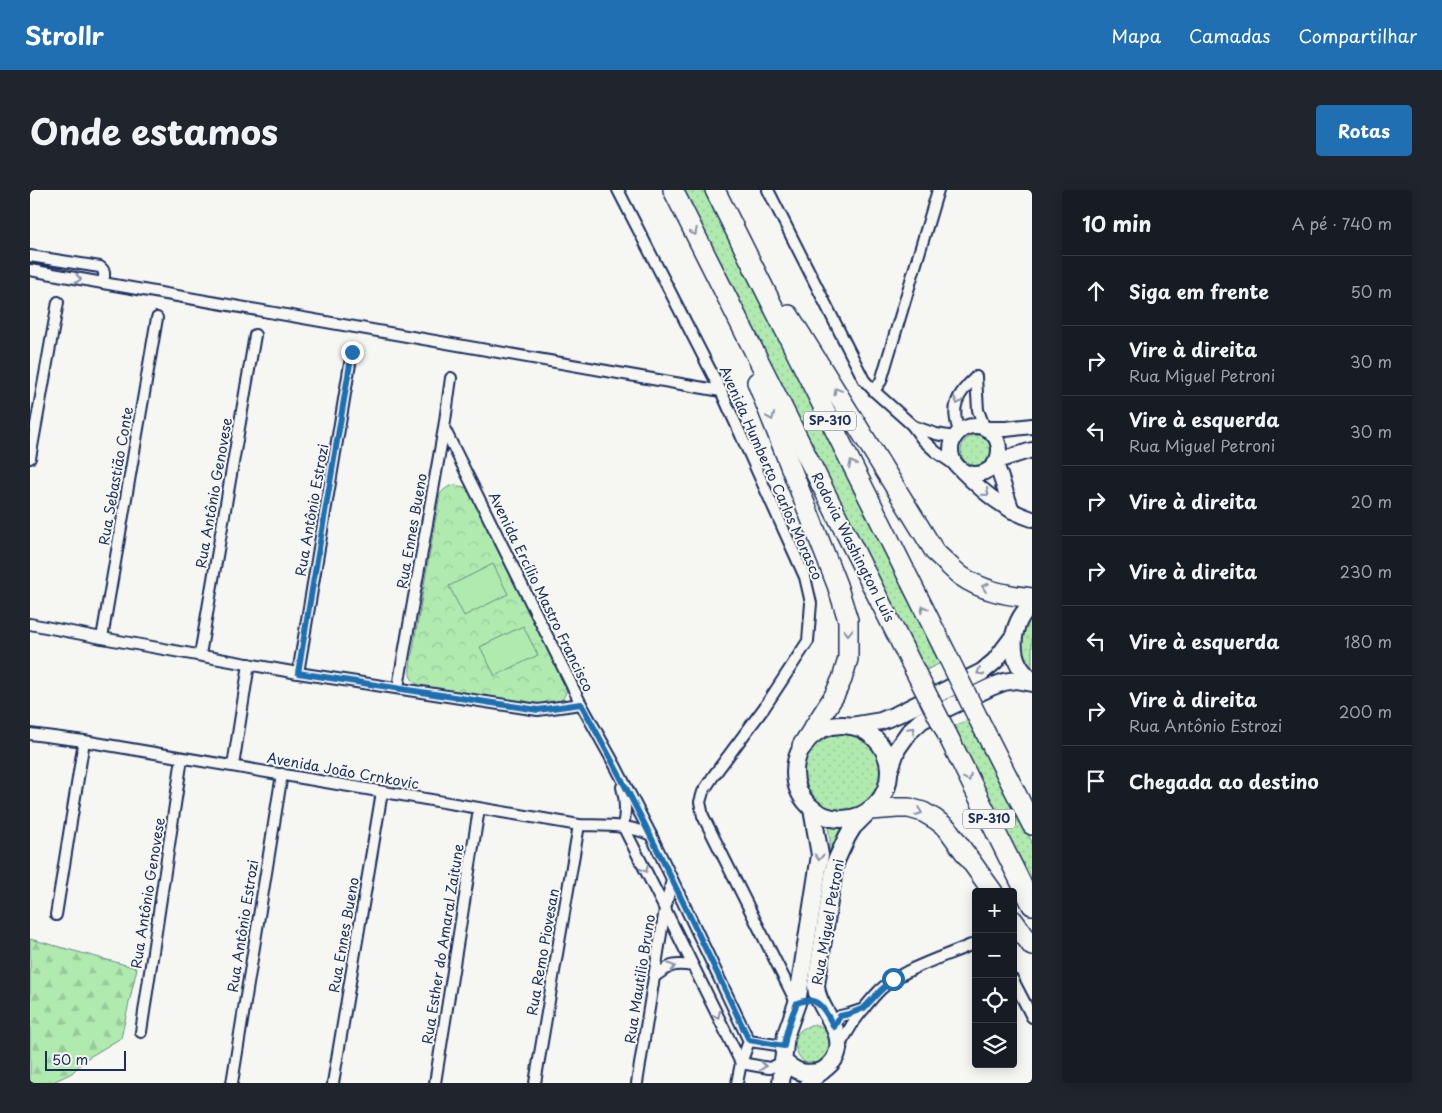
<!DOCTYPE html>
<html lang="pt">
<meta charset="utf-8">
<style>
body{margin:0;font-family:"Playpen Sans",sans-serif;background:#20242c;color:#f1f3f6}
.controls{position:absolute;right:15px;bottom:15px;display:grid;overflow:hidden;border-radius:5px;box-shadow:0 2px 12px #0003}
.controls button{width:45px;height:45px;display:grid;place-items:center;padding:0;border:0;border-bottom:1px solid #363941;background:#171b24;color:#f1f3f6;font:25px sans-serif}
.scale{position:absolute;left:15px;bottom:12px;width:81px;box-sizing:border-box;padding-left:5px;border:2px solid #1b2f5e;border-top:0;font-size:14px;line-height:18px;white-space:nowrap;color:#1b2f5e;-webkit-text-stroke:4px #f6f6f2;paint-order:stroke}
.stop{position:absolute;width:15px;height:15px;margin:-11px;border:4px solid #1f6fb2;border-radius:50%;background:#fff}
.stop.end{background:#1f6fb2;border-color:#fff;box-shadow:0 1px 5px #0008}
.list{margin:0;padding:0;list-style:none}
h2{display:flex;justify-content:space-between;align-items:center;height:65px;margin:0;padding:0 20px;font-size:21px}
h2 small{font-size:16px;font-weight:400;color:#9ea1a6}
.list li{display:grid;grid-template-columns:32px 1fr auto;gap:15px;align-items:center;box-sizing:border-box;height:70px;padding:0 20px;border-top:1px solid #363941}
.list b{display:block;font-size:19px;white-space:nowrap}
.list p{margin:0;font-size:16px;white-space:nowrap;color:#9ea1a6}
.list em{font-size:16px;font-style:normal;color:#9ea1a6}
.icon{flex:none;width:28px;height:28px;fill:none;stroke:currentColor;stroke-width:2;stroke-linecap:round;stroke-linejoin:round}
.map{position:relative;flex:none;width:1002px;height:893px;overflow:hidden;border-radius:5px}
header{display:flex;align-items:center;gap:30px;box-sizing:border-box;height:70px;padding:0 25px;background:#1f6fb2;color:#fff}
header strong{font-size:24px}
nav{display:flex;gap:28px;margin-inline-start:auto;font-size:18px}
.intro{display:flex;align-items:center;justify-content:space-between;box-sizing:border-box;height:120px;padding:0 30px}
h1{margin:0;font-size:35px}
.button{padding:12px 22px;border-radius:5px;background:#1f6fb2;color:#fff;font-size:18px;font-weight:700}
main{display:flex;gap:30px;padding:0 30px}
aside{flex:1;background:#171b24;border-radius:5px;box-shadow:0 2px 12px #0003}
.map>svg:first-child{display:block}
.grass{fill:url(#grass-dots);stroke:#668c86}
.forest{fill:url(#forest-firs);stroke:#668c86}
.park{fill:url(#park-crowns);stroke:#668c86}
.garden{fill:#b0eaaf;stroke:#668c86}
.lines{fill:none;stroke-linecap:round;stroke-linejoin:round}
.street-casing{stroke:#1b2f5e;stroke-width:14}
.secondary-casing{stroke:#1b2f5e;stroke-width:18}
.primary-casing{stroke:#1b2f5e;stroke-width:20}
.highway-casing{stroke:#1b2f5e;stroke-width:22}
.street{stroke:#f6f6f2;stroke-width:10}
.secondary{stroke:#f6f6f2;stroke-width:14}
.primary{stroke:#f6f6f2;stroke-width:16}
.highway{stroke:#f6f6f2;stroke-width:19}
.highway-bridge-casing{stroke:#1b2f5e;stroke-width:22;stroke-linecap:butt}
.highway-bridge{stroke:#f6f6f2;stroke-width:19}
.oneway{stroke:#8892a8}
.route{stroke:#1f6fb2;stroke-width:6}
.labels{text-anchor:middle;stroke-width:4;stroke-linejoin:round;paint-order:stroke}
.shield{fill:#f6f6f2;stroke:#5d6b8a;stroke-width:1}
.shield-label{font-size:12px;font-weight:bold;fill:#1b2f5e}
.street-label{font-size:14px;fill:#1b2f5e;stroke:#f6f6f2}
</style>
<header>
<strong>Strollr</strong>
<nav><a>Mapa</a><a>Camadas</a><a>Compartilhar</a></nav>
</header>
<div class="intro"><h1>Onde estamos</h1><a class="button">Rotas</a></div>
<main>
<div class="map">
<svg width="1002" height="893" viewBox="0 0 1002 893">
<defs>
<pattern id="grass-dots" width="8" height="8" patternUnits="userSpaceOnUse" patternTransform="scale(1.25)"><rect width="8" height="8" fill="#b0eaaf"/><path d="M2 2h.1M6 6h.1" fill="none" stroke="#97c999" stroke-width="1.8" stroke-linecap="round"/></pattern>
<pattern id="forest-firs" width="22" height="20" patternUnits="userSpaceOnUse" patternTransform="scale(1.25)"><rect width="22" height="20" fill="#b0eaaf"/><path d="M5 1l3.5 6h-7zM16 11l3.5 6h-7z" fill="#97c999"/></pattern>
<pattern id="park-crowns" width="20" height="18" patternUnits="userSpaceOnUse" patternTransform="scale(1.25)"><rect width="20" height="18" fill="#b0eaaf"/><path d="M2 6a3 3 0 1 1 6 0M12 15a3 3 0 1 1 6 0" fill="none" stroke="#97c999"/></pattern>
</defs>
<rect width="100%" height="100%" fill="#f6f6f2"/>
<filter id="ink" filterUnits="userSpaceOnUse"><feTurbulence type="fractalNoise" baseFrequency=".02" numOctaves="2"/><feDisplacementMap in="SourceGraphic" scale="10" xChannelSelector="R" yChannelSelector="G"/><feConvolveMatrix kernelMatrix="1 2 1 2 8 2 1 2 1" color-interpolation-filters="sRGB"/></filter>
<g filter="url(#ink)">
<!-- grass -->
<g class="grass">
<path d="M653,0h27l233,472 -21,10z"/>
<circle cx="947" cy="261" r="16"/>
<path d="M1002,425v55c-14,-19 -14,-36 0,-55z"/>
<path d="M938,530l8,10 56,112v51l-82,-165z"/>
<circle cx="811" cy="581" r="41"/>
<path d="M780,835c11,-1 17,4 23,13l-6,21c-3,2 -7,5 -11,5 -17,4 -27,-22 -16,-33 3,-3 7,-4 10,-6z"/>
</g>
<!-- forest -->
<path class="forest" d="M0,749l107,29 -16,70 -35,21 -14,14 -21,10h-21z"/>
<!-- park -->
<g class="park">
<path d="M426,295l11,3 5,4 95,192c0,15 -7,19 -21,23l-123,-20c-15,-7 -14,-12 -12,-27l29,-166c5,-6 9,-8 16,-9z"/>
<path d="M798,636l21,2 -19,30v-19z"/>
</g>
<!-- garden -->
<g class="garden">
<path d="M463,374l15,30 -44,22 -15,-30z"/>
<path d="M493,436l15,29 -43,21 -15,-29z"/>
</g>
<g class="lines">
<defs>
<g id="street">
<path d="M588,0l103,201 84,186 6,26 -3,38 -44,67 -50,67 -11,17 -3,10 3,14 93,186"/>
<path d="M738,0l96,190 10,11 38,34 11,15 13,12 19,13"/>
<path d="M0,66l70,11c6,4 4,9 3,16l-73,-13"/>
<path d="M73,93l618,108"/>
<path d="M946,187l2,33 7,19"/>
<path d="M844,201l7,-10 57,-191"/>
<path d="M883,236l23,8 18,3"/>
<path d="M414,238l137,276 35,63 35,68 98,206"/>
<path d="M929,241c-9,-24 -2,-37 17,-54"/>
<path d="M0,268l28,-156"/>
<path d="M0,434l72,14 196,35 240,37 43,-6"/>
<path d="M72,448l55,-320"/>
<path d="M170,465l55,-320"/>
<path d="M268,483l54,-321"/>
<path d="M368,497l46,-259 7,-50"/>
<path d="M0,544l54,7 495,84c25,1 49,-1 72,10"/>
<path d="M203,576l16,-102"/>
<path d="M592,597c4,14 4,26 1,39l42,83 76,154 28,5 6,-2 8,-5"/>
<path d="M26,725l28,-174"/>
<path d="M624,787c16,-12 19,-14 39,-11"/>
<path d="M983,790l19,37"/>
<path d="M804,837l6,-11 9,-2 15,-5"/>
<path d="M111,842l41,-274"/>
<path d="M719,851l35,5"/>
<path d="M808,856c6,-7 10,-15 15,-23 8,-11 17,-23 27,-33 22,-21 63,-33 91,-45l5,-1"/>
<path d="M202,893l50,-309"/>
<path d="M303,893l49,-291"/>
<path d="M405,893l44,-274"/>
<path d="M505,893l44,-258"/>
<path d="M607,893l28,-174 7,-29"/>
<path d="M707,893l4,-20 8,-22"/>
</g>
<g id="secondary">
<circle cx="945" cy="260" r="24"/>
<path d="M956,239h20l26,-3"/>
<path d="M967,271l35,-11"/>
<path d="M966,273l16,48"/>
<path d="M932,281c21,21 42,39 70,48"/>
</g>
<g id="primary">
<path d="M1002,414c-23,20 -26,57 0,76"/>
<circle cx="812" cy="582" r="47"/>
<path d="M821,536l30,-5 17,-7 84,-42 13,-11 18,-24"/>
<path d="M859,582l8,-23 12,-17 13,-12 69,-33 13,-5 12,-2 16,3"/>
<path d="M753,871c14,12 22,14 39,10"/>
<path d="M751,893l5,-49 11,-31 23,-148 -8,-46"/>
<path d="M779,893c7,-10 20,-14 26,-25 14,-27 -19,-48 -19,-73l19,-122 12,-26 6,-10 14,-14"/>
</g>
<g id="highway">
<path d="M643,0l241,479"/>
<path d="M685,0l231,463"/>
<path d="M759,125l146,237c9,8 17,17 26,24 21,15 46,19 71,22"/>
<path d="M727,192l80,203 11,35v39l-6,20 -8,17 -32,50"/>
<path d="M948,528l54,107"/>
<path d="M917,544l85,171"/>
<path d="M841,620l26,-2h12l14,4 12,7 12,9 46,64"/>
<path d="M983,730l19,26"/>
</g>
</defs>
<!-- street casing -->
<use href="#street" class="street-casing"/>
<!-- secondary casing -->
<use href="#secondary" class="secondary-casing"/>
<!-- primary casing -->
<use href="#primary" class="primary-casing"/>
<!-- highway casing -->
<use href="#highway" class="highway-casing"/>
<!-- street -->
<use href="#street" class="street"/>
<!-- secondary -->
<use href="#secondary" class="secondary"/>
<!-- primary -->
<use href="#primary" class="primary"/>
<!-- highway -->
<use href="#highway" class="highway"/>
<defs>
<g id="highway-bridge">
<path d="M916,463l32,65"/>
<path d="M884,479l33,65"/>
</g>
</defs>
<!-- highway-bridge casing -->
<use href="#highway-bridge" class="highway-bridge-casing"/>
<!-- highway-bridge -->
<use href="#highway-bridge" class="highway-bridge"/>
</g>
<!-- one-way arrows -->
<defs><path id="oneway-chevron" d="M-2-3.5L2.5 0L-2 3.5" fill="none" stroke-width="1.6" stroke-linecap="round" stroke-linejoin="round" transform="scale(1.25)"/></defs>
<g class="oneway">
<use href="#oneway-chevron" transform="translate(664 42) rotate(63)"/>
<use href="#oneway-chevron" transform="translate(48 89) rotate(10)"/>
<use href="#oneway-chevron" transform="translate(807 201) rotate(-121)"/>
<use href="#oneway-chevron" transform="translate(928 211) rotate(108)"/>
<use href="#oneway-chevron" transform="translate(741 227) rotate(68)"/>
<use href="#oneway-chevron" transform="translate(822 274) rotate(-117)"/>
<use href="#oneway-chevron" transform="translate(956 303) rotate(40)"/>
<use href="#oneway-chevron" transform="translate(955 397) rotate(-160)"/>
<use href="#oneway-chevron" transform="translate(894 419) rotate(-117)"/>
<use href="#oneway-chevron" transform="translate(818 442) rotate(91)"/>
<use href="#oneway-chevron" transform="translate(950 482) rotate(149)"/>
<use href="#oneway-chevron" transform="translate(882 540) rotate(-45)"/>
<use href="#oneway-chevron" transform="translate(938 588) rotate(64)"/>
<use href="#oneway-chevron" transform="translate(889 622) rotate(20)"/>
<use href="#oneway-chevron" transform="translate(789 667) rotate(93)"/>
<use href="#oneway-chevron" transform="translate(615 679) rotate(63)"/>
<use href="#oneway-chevron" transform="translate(642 777) rotate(-17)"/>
<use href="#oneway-chevron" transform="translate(687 825) rotate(64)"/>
<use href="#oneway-chevron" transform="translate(733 876) rotate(7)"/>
</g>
</g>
<g class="lines" filter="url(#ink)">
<!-- route -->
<path class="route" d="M322,162l-54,321 240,37 43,-6c61,109 114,223 168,336l35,6c2,-15 7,-29 13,-43 22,-9 28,8 37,24l6,-11 9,-2 15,-6 16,-17 13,-12"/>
</g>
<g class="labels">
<!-- shield labels -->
<g class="shield">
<rect x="774" y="221.5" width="52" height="19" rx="4"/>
<rect x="933" y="619.5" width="52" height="19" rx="4"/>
</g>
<g class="shield-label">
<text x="800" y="235">SP-310</text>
<text x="959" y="633">SP-310</text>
</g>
<!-- street labels -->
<g class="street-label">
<text transform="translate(741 283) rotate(66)" y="5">Avenida Humberto Carlos Morasco</text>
<text transform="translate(86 286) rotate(-80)" y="5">Rua Sebastião Conte</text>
<text transform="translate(184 303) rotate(-80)" y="5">Rua Antônio Genovese</text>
<text transform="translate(282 320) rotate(-80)" y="5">Rua Antônio Estrozi</text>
<text transform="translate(382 341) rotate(-80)" y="5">Rua Ennes Bueno</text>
<text transform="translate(823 357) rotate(63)" y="5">Rodovia Washington Luís</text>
<text transform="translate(511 402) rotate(64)" y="5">Avenida Ercílio Mastro Francisco</text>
<text transform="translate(313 581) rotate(10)" y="5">Avenida João Crnkovic</text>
<text transform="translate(118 703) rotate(-81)" y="5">Rua Antônio Genovese</text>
<text transform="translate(798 732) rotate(-80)" y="5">Rua Miguel Petroni</text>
<text transform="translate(213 736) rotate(-81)" y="5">Rua Antônio Estrozi</text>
<text transform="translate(314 745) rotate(-80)" y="5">Rua Ennes Bueno</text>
<text transform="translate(413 754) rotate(-81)" y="5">Rua Esther do Amaral Zaitune</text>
<text transform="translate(513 762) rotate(-80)" y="5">Rua Remo Piovesan</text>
<text transform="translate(610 789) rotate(-81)" y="5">Rua Mautilio Bruno</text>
</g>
</g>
</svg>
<div class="controls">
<button>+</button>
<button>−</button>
<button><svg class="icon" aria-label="locate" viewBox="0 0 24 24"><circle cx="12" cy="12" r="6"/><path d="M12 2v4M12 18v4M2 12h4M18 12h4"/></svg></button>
<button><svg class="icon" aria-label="layers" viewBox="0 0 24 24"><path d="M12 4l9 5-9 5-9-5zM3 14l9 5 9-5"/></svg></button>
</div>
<div class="scale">50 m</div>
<div class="stop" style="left:863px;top:789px"></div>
<div class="stop end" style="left:322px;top:162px"></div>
</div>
<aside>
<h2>10 min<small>A pé · 740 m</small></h2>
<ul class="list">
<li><svg class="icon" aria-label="ahead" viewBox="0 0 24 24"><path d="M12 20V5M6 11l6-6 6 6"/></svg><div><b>Siga em frente</b></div><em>50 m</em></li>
<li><svg class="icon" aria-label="right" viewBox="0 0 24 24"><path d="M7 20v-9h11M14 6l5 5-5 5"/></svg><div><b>Vire à direita</b><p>Rua Miguel Petroni</p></div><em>30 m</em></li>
<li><svg class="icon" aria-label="left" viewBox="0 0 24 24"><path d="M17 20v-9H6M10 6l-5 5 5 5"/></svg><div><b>Vire à esquerda</b><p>Rua Miguel Petroni</p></div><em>30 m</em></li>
<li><svg class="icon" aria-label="right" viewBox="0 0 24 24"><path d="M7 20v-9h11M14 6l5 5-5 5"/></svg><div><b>Vire à direita</b></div><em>20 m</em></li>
<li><svg class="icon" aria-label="right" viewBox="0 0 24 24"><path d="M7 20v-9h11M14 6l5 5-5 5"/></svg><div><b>Vire à direita</b></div><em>230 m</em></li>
<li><svg class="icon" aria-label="left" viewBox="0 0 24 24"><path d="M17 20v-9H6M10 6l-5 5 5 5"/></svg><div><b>Vire à esquerda</b></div><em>180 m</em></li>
<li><svg class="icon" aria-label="right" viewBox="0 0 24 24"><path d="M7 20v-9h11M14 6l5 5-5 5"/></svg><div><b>Vire à direita</b><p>Rua Antônio Estrozi</p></div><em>200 m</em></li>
<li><svg class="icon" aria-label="arrive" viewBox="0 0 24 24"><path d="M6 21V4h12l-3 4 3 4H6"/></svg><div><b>Chegada ao destino</b></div></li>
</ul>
</aside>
</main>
